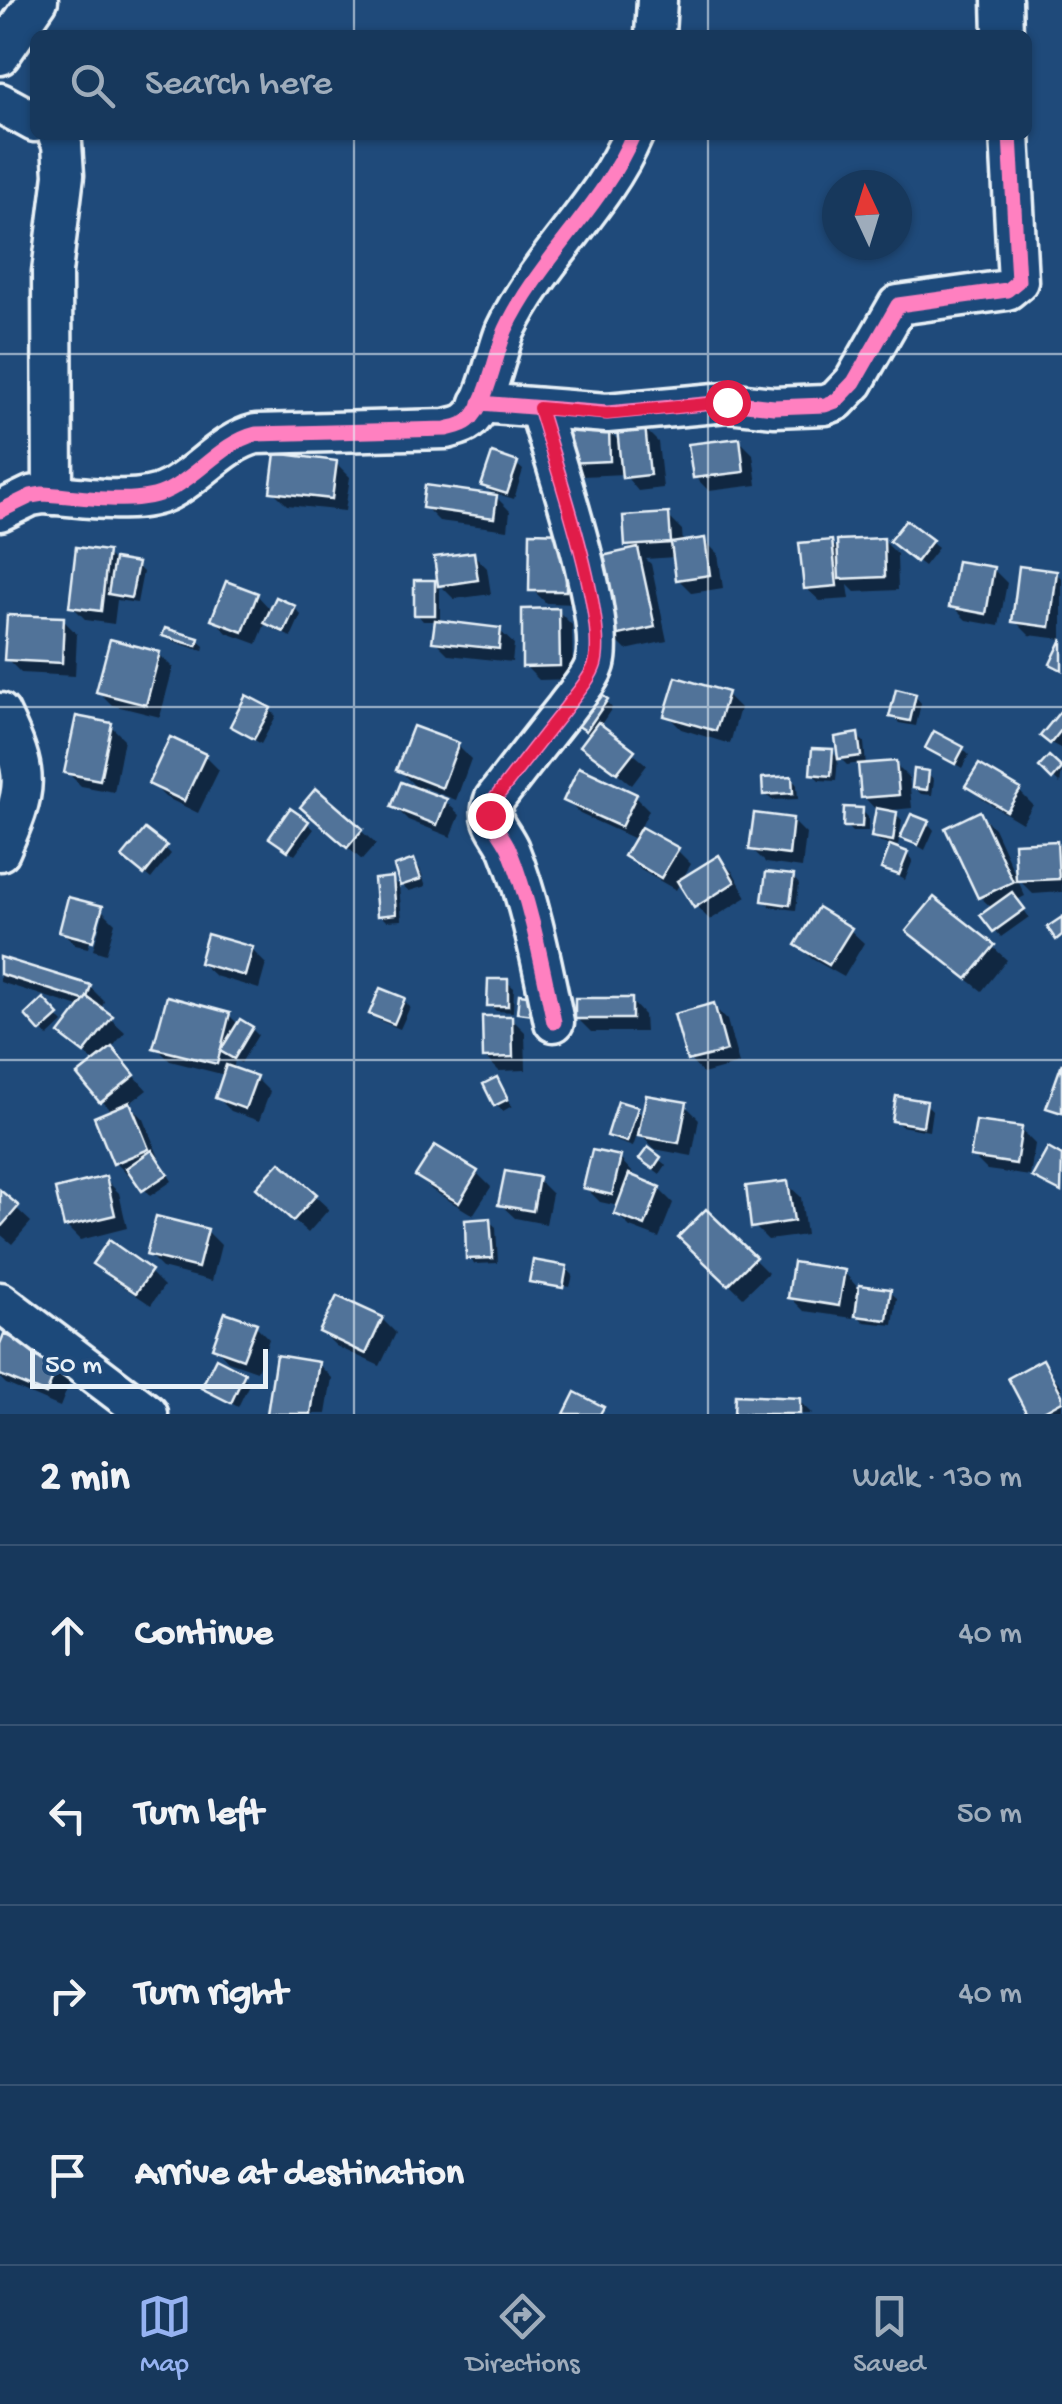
<!DOCTYPE html>
<meta charset="utf-8">
<style>
body{margin:0;font-family:"Gochi Hand",sans-serif;background:#244365;color:#f1f3f6}
.compass{position:absolute;left:822px;top:170px;width:90px;height:90px;border-radius:50%;background:#17385c;box-shadow:0 2px 8px #0004;rotate:356deg}
.scale{position:absolute;left:30px;bottom:25px;width:238px;box-sizing:border-box;padding-left:10px;border:5px solid #e8f1f8;border-top:0;font-size:28px;line-height:35px;white-space:nowrap;color:#e8f1f8;-webkit-text-stroke:8px #1f4a7a;paint-order:stroke}
.stop{position:absolute;width:30px;height:30px;margin:-22px;border:8px solid #e11d48;border-radius:50%;background:#fff}
.stop.end{background:#e11d48;border-color:#fff;box-shadow:0 2px 10px #0008}
.list{margin:0;padding:0;list-style:none}
h2{display:flex;justify-content:space-between;align-items:center;height:130px;margin:0;padding:0 40px;font-size:42px}
h2 small{font-size:32px;font-weight:400;color:#9eacbb}
.list li{display:grid;grid-template-columns:65px 1fr auto;gap:30px;align-items:center;box-sizing:border-box;height:180px;padding:0 40px;border-top:2px solid #365272}
.list b{display:block;font-size:38px;white-space:nowrap}
.list em{font-size:32px;font-style:normal;color:#9eacbb}
.icon{flex:none;width:55px;height:55px;fill:none;stroke:currentColor;stroke-width:2;stroke-linecap:round;stroke-linejoin:round}
.map{position:relative;flex:none;width:1062px;height:1414px;overflow:hidden}
.search{position:absolute;background:#17385c;box-shadow:0 2px 8px #0004;left:30px;right:30px;top:30px;height:110px;display:flex;align-items:center;gap:25px;box-sizing:border-box;padding:0 35px;border-radius:15px;color:#9eacbb;font-size:38px}
.sheet{height:850px;background:#17385c}
nav{display:flex;justify-content:space-around;align-items:center;box-sizing:border-box;height:140px;border-top:2px solid #365272;background:#17385c;font-size:28px;color:#9eacbb}
nav a{display:grid;justify-items:center;gap:5px}
nav .on{color:#95b2f1}
.map>svg:first-child{display:block}
.shadow{fill:#0007}
.building{fill:#517399;stroke:#e8f1f8;stroke-width:2.5}
.lines{fill:none;stroke-linecap:round;stroke-linejoin:round}
.minor-casing{stroke:#e8f1f8;stroke-width:45}
.minor{stroke:#1f4a7a;stroke-width:38}
.cycleway-casing{stroke:#1f4a7a;stroke-width:21}
.cycleway{stroke:#ff80c0;stroke-width:15}
.route{stroke:#e11d48;stroke-width:12}
.grid{fill:none;stroke:#e8f1f8;stroke-width:2.5;stroke-opacity:0.55}
</style>
<div class="map">
<svg width="1062" height="1414" viewBox="0 0 1062 1414">
<rect width="100%" height="100%" fill="#1f4a7a"/>
<filter id="ink" filterUnits="userSpaceOnUse"><feTurbulence type="fractalNoise" baseFrequency=".01" numOctaves="2"/><feDisplacementMap in="SourceGraphic" scale="20" xChannelSelector="R" yChannelSelector="G"/><feConvolveMatrix kernelMatrix="1 2 1 2 8 2 1 2 1" color-interpolation-filters="sRGB"/></filter>
<g filter="url(#ink)">
<!-- shadow -->
<g class="shadow">
<path d="M644,428l14,14 5,46 -25,3 -14,-17 -41,2 -14,-14 39,-32 13,13z"/>
<path d="M739,440l14,14 4,31 -48,6 -14,-14z"/>
<path d="M336,463l14,14 -5,34 -58,-6 -14,-14z"/>
<path d="M516,464l7,6 -9,29 -23,-7 19,19 -2,19 -69,-9 -14,-14 71,-10 -12,-11z"/>
<path d="M668,516l14,14 1,14 21,-4 14,14 5,34 -31,5 -14,-14 -3,-22 -29,2 5,5 16,77 -41,9 -14,-14 22,-85 -6,-6z"/>
<path d="M907,523l31,25 -14,18 -25,-19z"/>
<path d="M565,535l14,69 -33,-1 -14,-14z"/>
<path d="M883,540l14,14 1,36 -43,2 -7,-7 2,14 -30,2 -14,-13 25,-45 9,8z"/>
<path d="M106,553l9,9 22,4 6,6 -6,31 -20,-3 -3,24 -28,-4 -14,-14z"/>
<path d="M473,554l14,14 4,26 -37,5 -14,-14z"/>
<path d="M993,569l14,14 -8,43 -33,-6 -14,-14z"/>
<path d="M1056,573l6,6v60l-33,-4 -14,-14z"/>
<path d="M434,582l6,7v34l60,8 14,13 -2,18 -63,-7 -14,-14 2,-20h-14l-6,-7z"/>
<path d="M257,595l15,16 23,-3 6,7 -10,22 -18,-8 -7,-7 -9,22 -30,-11 -13,-14z"/>
<path d="M558,611l14,14 1,54 -34,1 -14,-14z"/>
<path d="M63,620l14,14 -2,42 -54,-3 -14,-14z"/>
<path d="M165,635l32,5 7,6 -1,5 -31,-10z"/>
<path d="M159,654l14,14 -13,49 -48,-12 -14,-14z"/>
<path d="M726,694l14,14 -10,36 -49,-15 -14,-14z"/>
<path d="M915,696l6,7 -5,23 -17,-3 -7,-7z"/>
<path d="M606,701l6,7 -12,18 47,39 -15,20 -49,-40 8,-10 -16,-11z"/>
<path d="M270,710l6,6 -15,28 -28,-18z"/>
<path d="M1062,713v36l-13,-7z"/>
<path d="M110,725l14,14 -10,53 -33,-6 -14,-14z"/>
<path d="M857,736l7,6 2,24 29,-2 14,14 3,30 -20,2 10,10 -4,26 -17,-3 -7,-6 4,-25 -14,-15 -3,-34 -14,2 -7,-7z"/>
<path d="M457,745l14,14 -15,41 -33,-13 -2,5 25,10 14,13 -9,22 -43,-17 -14,-14 27,-14 -22,-22z"/>
<path d="M928,747l35,2 6,6 -7,13z"/>
<path d="M832,752l6,6 -2,23 -17,-1 -7,-7z"/>
<path d="M205,756l14,14 -21,43 -33,-16 -14,-14z"/>
<path d="M1049,760l13,12 -2,12 -18,-17z"/>
<path d="M928,773l6,7 -2,15 -11,-1 -6,-6z"/>
<path d="M791,778l6,7 1,14 -26,1 -7,-6z"/>
<path d="M968,785l51,6 14,14 -11,18 -40,-24z"/>
<path d="M317,792l59,52 -14,16 -45,-39z"/>
<path d="M635,796l14,14 -9,19 37,21 14,14 -15,26 -35,-20 -14,-14 10,-16 -57,-26 -14,-14z"/>
<path d="M862,811l6,6v15h-16l-6,-6z"/>
<path d="M980,814l14,14 31,68 -8,4 12,17 -28,20 -17,-21 9,-7 -13,-12z"/>
<path d="M792,820l14,14 -4,34 -36,-5 -14,-14z"/>
<path d="M307,823l7,6 -19,26 -17,-11z"/>
<path d="M928,823l6,7 -9,20 -22,-13z"/>
<path d="M1056,843l6,7v42l-29,2 -14,-14z"/>
<path d="M165,848l6,6 -20,25 -19,-16z"/>
<path d="M907,854l6,6 -8,20 -21,-12z"/>
<path d="M719,859l14,13 14,25 -37,23 -14,-14z"/>
<path d="M413,862l7,7 6,17 -17,5 -7,-6z"/>
<path d="M793,877l6,7 -3,26 -25,-3 -6,-7z"/>
<path d="M392,880l7,6 3,34 -16,1 -6,-6z"/>
<path d="M101,909l14,14 -9,31 -13,-4 10,-36h-5l-10,34 -13,-3 -14,-14z"/>
<path d="M850,930l14,13 -20,34 -32,-18 -14,-14z"/>
<path d="M924,945l69,2 14,13 -25,31z"/>
<path d="M252,950l14,14 -7,25 -44,-13 -14,-13z"/>
<path d="M0,959l90,28 14,14 -3,9 24,22 -14,17 36,41 -18,14 15,15 17,44 11,18 -22,15 -17,-22 -4,2 -14,-14 -2,-50 -11,-11 -6,-38 -34,-29 20,-26 -82,-26z"/>
<path d="M507,982l7,6 -1,24 -17,-1 -6,-6z"/>
<path d="M403,1000l7,7 -10,22 -22,-9 -6,-7z"/>
<path d="M631,1001l13,14 1,17h-54l-14,-14z"/>
<path d="M43,1002l20,21 -15,14 -20,-22z"/>
<path d="M713,1006l14,14 12,44 -36,10 -13,-14z"/>
<path d="M229,1015l10,10 13,4 6,6 -17,28 -6,-3 -2,10 23,8 14,14 -11,29 -28,-10 -14,-14 8,-22 -55,-14 -14,-14z"/>
<path d="M511,1018l14,14 1,38 -27,1 -14,-14z"/>
<path d="M496,1080l16,26 -9,5 -7,-7z"/>
<path d="M926,1104l6,6 -3,21 -28,-5 -7,-6z"/>
<path d="M685,1105l14,14 -7,37 -38,-7 -16,-17 -5,15 -17,-6 -7,-6 27,-25 8,7z"/>
<path d="M1021,1130l14,14 -5,32 -43,-6 -14,-14z"/>
<path d="M436,1148l41,25 14,14 -18,28 -41,-25 -14,-14z"/>
<path d="M648,1151l18,14 -6,9 -12,-9z"/>
<path d="M620,1159l13,14 -1,5 27,11 14,14 -14,35 -29,-11 -14,-14 3,-7 -19,-4 -14,-14z"/>
<path d="M105,1179l14,14 8,35 -47,12 -14,-14z"/>
<path d="M538,1180l14,14 -6,30 -31,-6 -14,-13z"/>
<path d="M787,1184l14,13 5,38 -38,5 -14,-14z"/>
<path d="M0,1193l31,29 -19,22 -12,-10z"/>
<path d="M315,1196l14,13 -21,24 -35,-31z"/>
<path d="M706,1212l62,61 -25,24 -61,-60z"/>
<path d="M489,1221l7,6 2,36 -23,1 -6,-6z"/>
<path d="M207,1231l14,14 -9,36 -50,-13 -14,-14z"/>
<path d="M96,1264l54,8 14,14 -13,19 -41,-27z"/>
<path d="M566,1268l7,7 -3,12 -35,-6v4l-3,-3z"/>
<path d="M844,1272l14,16 32,4 7,6 -4,27 -29,-3 -10,-10 -1,6 -49,-7 -14,-14z"/>
<path d="M338,1299l44,20 14,14 -16,33 -44,-20 -14,-14z"/>
<path d="M255,1325l14,14 -12,32 -29,-10 -13,-14z"/>
<path d="M5,1338l68,36 -13,33 -54,-23 -6,-6v-28z"/>
<path d="M217,1362l33,20 -12,25 -34,-20z"/>
<path d="M1042,1362l20,25v27h-32z"/>
<path d="M318,1364l14,14 -6,36h-56z"/>
<path d="M799,1401l13,13h-76z"/>
</g>
<!-- building -->
<g class="building">
<path d="M645,425l5,50 -28,3 -5,-50z"/>
<path d="M609,428l1,33 -44,2 -1,-34z"/>
<path d="M740,438l4,34 -51,6 -5,-34z"/>
<path d="M275,453l62,8 -5,38 -62,-7z"/>
<path d="M492,453l26,9 -11,32 -26,-8z"/>
<path d="M425,485l72,10 -3,23 -72,-10z"/>
<path d="M669,513l2,30 -46,3 -2,-30z"/>
<path d="M906,520l27,20 -17,22 -27,-21z"/>
<path d="M530,532l36,1v58h-37z"/>
<path d="M705,538l5,37 -34,5 -5,-37z"/>
<path d="M884,538l1,39 -46,2 -2,-39z"/>
<path d="M832,540l5,46 -33,3 -5,-46z"/>
<path d="M76,547l32,4 -7,60 -32,-4z"/>
<path d="M638,548l17,79 -45,10 -17,-79z"/>
<path d="M474,552l4,28 -40,6 -4,-29z"/>
<path d="M114,559l24,4 -7,35 -23,-4z"/>
<path d="M957,561l37,6 -8,47 -37,-7z"/>
<path d="M1019,566l38,5 -7,56 -38,-5z"/>
<rect x="414" y="580" width="21" height="35"/>
<path d="M226,581l32,12 -15,39 -32,-12z"/>
<path d="M276,597l20,9 -12,26 -20,-9z"/>
<path d="M559,608l1,58 -38,1v-58z"/>
<path d="M7,615l57,2 -2,46 -58,-3z"/>
<path d="M435,620l66,8 -2,21 -67,-7z"/>
<path d="M165,628l34,10 -2,8 -35,-10z"/>
<path d="M110,639l50,13 -14,53 -50,-13z"/>
<path d="M1062,639v31l-12,-6z"/>
<path d="M676,677l52,15 -12,39 -52,-15z"/>
<path d="M587,686l21,13 -22,32 -20,-13z"/>
<path d="M896,689l20,5 -6,27 -21,-4z"/>
<path d="M246,695l25,13 -17,31 -24,-13z"/>
<path d="M1062,709v20l-12,15 -10,-8z"/>
<path d="M76,716l36,7 -12,57 -36,-7z"/>
<path d="M598,722l37,28 -18,23 -37,-27z"/>
<path d="M413,726l46,17 -17,45 -46,-18z"/>
<path d="M934,731l30,16 -9,17 -30,-16z"/>
<path d="M858,733l3,23 -23,3 -3,-22z"/>
<path d="M170,737l36,17 -22,47 -36,-17z"/>
<path d="M812,748l21,1 -2,27 -21,-2z"/>
<path d="M1049,756l13,12 -10,12 -13,-13z"/>
<path d="M896,761l3,34 -38,3 -3,-34z"/>
<path d="M979,764l42,25 -14,22 -42,-25z"/>
<path d="M579,767l58,27 -16,33 -58,-26z"/>
<path d="M914,769l15,2 -2,19 -15,-2z"/>
<path d="M792,776l1,17 -30,2 -1,-17z"/>
<path d="M401,782l46,17 -10,26 -46,-18z"/>
<path d="M316,788l47,41 -16,19 -47,-41z"/>
<path d="M844,807l19,1 -1,19h-19z"/>
<path d="M290,808l19,13 -21,30 -19,-13z"/>
<path d="M876,808l21,4 -4,29 -22,-4z"/>
<path d="M980,811l33,71 -35,16 -33,-70z"/>
<path d="M754,813l39,5 -4,37 -40,-5z"/>
<path d="M911,814l18,7 -11,24 -18,-7z"/>
<path d="M641,827l38,21 -18,30 -37,-22z"/>
<path d="M145,829l22,17 -23,29 -22,-18z"/>
<path d="M1057,841l2,38 -43,2 -2,-38z"/>
<path d="M890,845l18,7 -9,23 -18,-6z"/>
<path d="M719,855l16,27 -41,26 -17,-27z"/>
<path d="M414,859l7,20 -21,7 -6,-20z"/>
<path d="M766,872l28,3 -4,30 -28,-4z"/>
<path d="M393,877l3,37 -19,2 -3,-37z"/>
<path d="M1012,892l13,17 -32,23 -13,-17z"/>
<path d="M68,897l35,9 -10,35 -34,-9z"/>
<path d="M934,897l61,48 -28,34 -61,-48z"/>
<path d="M818,907l34,21 -23,37 -34,-20z"/>
<path d="M1062,917v18l-6,5 -9,-13z"/>
<path d="M207,934l46,13 -8,29 -46,-13z"/>
<path d="M0,957l91,28 -5,16 -86,-27z"/>
<path d="M488,979h20v27h-21z"/>
<path d="M380,988l25,10 -11,26 -25,-10z"/>
<path d="M519,994l18,2 -2,19 -18,-2z"/>
<path d="M167,996l63,17 -13,51 -64,-16z"/>
<path d="M87,997l26,19 -29,37 -25,-19z"/>
<path d="M43,998l16,17 -19,17 -15,-17z"/>
<rect x="575" y="998" width="57" height="21"/>
<path d="M714,1003l13,48 -40,10 -13,-47z"/>
<path d="M482,1016h30l1,41 -30,1z"/>
<path d="M240,1019l13,8 -19,32 -14,-8z"/>
<path d="M112,1047l23,28 -35,28 -23,-28z"/>
<path d="M1062,1063v50l-16,-5z"/>
<path d="M226,1065l31,11 -12,33 -30,-11z"/>
<path d="M497,1077l11,22 -14,7 -11,-22z"/>
<path d="M646,1095l41,7 -8,41 -41,-7z"/>
<path d="M896,1096l31,5 -4,25 -31,-5z"/>
<path d="M618,1101l20,6 -11,35 -20,-6z"/>
<path d="M130,1102l19,47 -36,15 -19,-47z"/>
<path d="M976,1121l46,6 -6,37 -46,-7z"/>
<path d="M435,1145l43,26 -19,32 -44,-27z"/>
<path d="M648,1147l13,10 -8,12 -14,-10z"/>
<path d="M1048,1148l14,8 -1,36 -29,-15z"/>
<path d="M152,1150l16,24 -26,17 -16,-23z"/>
<path d="M592,1150l29,6 -9,39 -29,-7z"/>
<path d="M280,1162l37,32 -24,27 -37,-33z"/>
<path d="M505,1171l34,6 -6,34 -35,-6z"/>
<path d="M629,1174l31,13 -15,39 -31,-12z"/>
<path d="M106,1176l9,39 -51,12 -9,-38z"/>
<path d="M788,1181l6,40 -43,7 -5,-42z"/>
<path d="M0,1190l19,16 -19,22z"/>
<path d="M706,1209l50,48 -28,28 -50,-48z"/>
<path d="M156,1216l52,13 -10,39 -52,-13z"/>
<path d="M490,1218l3,40 -27,1 -1,-39z"/>
<path d="M109,1240l43,30 -16,23 -44,-29z"/>
<path d="M533,1260l34,6 -4,22 -34,-6z"/>
<path d="M793,1262l52,8 -6,36 -51,-8z"/>
<path d="M859,1285l32,4 -4,31 -32,-4z"/>
<path d="M337,1296l46,21 -17,37 -47,-22z"/>
<path d="M225,1312l32,11 -14,36 -31,-11z"/>
<path d="M4,1334l57,24 -15,36 -46,-19v-31z"/>
<path d="M276,1355l43,7 -8,52h-44z"/>
<path d="M216,1358l29,15 -14,30 -30,-15z"/>
<path d="M1043,1359l19,36v6l-24,13h-11l-19,-36z"/>
<path d="M575,1392l29,15 -4,7h-36z"/>
<path d="M735,1395l65,3v16h-66z"/>
</g>
<g class="lines">
<defs>
<g id="minor">
<path d="M1002,0l1,35"/>
<path d="M655,35l2,-35"/>
<path d="M0,55l38,-55"/>
<path d="M0,103l35,19"/>
<path d="M480,403l127,10 120,-11 47,5 51,-2 11,-4 18,-19 44,-77 109,-15 11,-9 -8,-146"/>
<path d="M539,408c15,52 69,209 56,256 -5,16 -20,31 -30,45 -24,30 -48,61 -71,91 -8,22 7,31 15,49 22,55 33,116 45,173"/>
<path d="M53,495l-1,-223 12,-97 -2,-31 -4,-9"/>
<path d="M0,511l31,-15 12,-2c36,2 95,13 126,-4 30,-15 54,-48 87,-56l190,-5c7,-2 16,-3 22,-8 19,-14 28,-70 38,-92 33,-70 97,-123 127,-194"/>
<path d="M0,713c30,63 28,75 0,138"/>
<path d="M0,1302l148,112"/>
</g>
</defs>
<!-- minor casing -->
<use href="#minor" class="minor-casing"/>
<!-- minor -->
<use href="#minor" class="minor"/>
<defs>
<g id="cycleway">
<path d="M480,403l127,10 120,-11 47,5 51,-2 11,-4 18,-19 44,-77 109,-15 11,-9 -8,-146"/>
<path d="M539,408c15,52 69,209 56,256 -5,16 -20,31 -30,45 -24,30 -48,61 -71,91 -8,22 7,31 15,49 22,55 33,116 45,173"/>
<path d="M0,511l31,-15 12,-2c36,2 95,13 126,-4 30,-15 54,-48 87,-56l190,-5c7,-2 16,-3 22,-8 19,-14 28,-70 38,-92 33,-70 97,-123 127,-194"/>
</g>
</defs>
<!-- cycleway casing -->
<use href="#cycleway" class="cycleway-casing"/>
<!-- cycleway -->
<use href="#cycleway" class="cycleway"/>
</g>
</g>
<g class="lines" filter="url(#ink)">
<!-- route -->
<path class="route" d="M490,815l4,-15c23,-30 47,-61 71,-91 10,-14 25,-29 30,-45 13,-47 -41,-203 -56,-256l68,6 120,-12"/>
</g>
<!-- grid -->
<path class="grid" d="M354,0v35M708,0v35M354,135v1279M708,135v1279M0,354h1062M0,707h1062M0,1060h1062"/>
</svg>
<svg class="compass" viewBox="-18 -18 36 36"><path d="M0-13l5 13h-10z" fill="#e53935"/><path d="M0 13l5-13h-10z" fill="#9eacbb"/></svg>
<div class="scale">50 m</div>
<div class="stop" style="left:727px;top:402px"></div>
<div class="stop end" style="left:490px;top:815px"></div>
<div class="search"><svg class="icon" aria-label="search" viewBox="0 0 24 24"><circle cx="10" cy="10" r="6"/><path d="M15 15l6 6"/></svg>Search here</div>
</div>
<section class="sheet">
<h2>2 min<small>Walk · 130 m</small></h2>
<ul class="list">
<li><svg class="icon" aria-label="ahead" viewBox="0 0 24 24"><path d="M12 20V5M6 11l6-6 6 6"/></svg><div><b>Continue</b></div><em>40 m</em></li>
<li><svg class="icon" aria-label="left" viewBox="0 0 24 24"><path d="M17 20v-9H6M10 6l-5 5 5 5"/></svg><div><b>Turn left</b></div><em>50 m</em></li>
<li><svg class="icon" aria-label="right" viewBox="0 0 24 24"><path d="M7 20v-9h11M14 6l5 5-5 5"/></svg><div><b>Turn right</b></div><em>40 m</em></li>
<li><svg class="icon" aria-label="arrive" viewBox="0 0 24 24"><path d="M6 21V4h12l-3 4 3 4H6"/></svg><div><b>Arrive at destination</b></div></li>
</ul>
</section>
<nav>
<a class="on"><svg class="icon" aria-label="map" viewBox="0 0 24 24"><path d="M3 6l6-2 6 2 6-2v14l-6 2-6-2-6 2zM9 4v14M15 6v14"/></svg>Map</a>
<a><svg class="icon" aria-label="directions" viewBox="0 0 24 24"><path d="M12 3l9 9-9 9-9-9zM9 14v-3h6M13 9l2 2-2 2"/></svg>Directions</a>
<a><svg class="icon" aria-label="saved" viewBox="0 0 24 24"><path d="M7 4h10v16l-5-4-5 4z"/></svg>Saved</a>
</nav>
